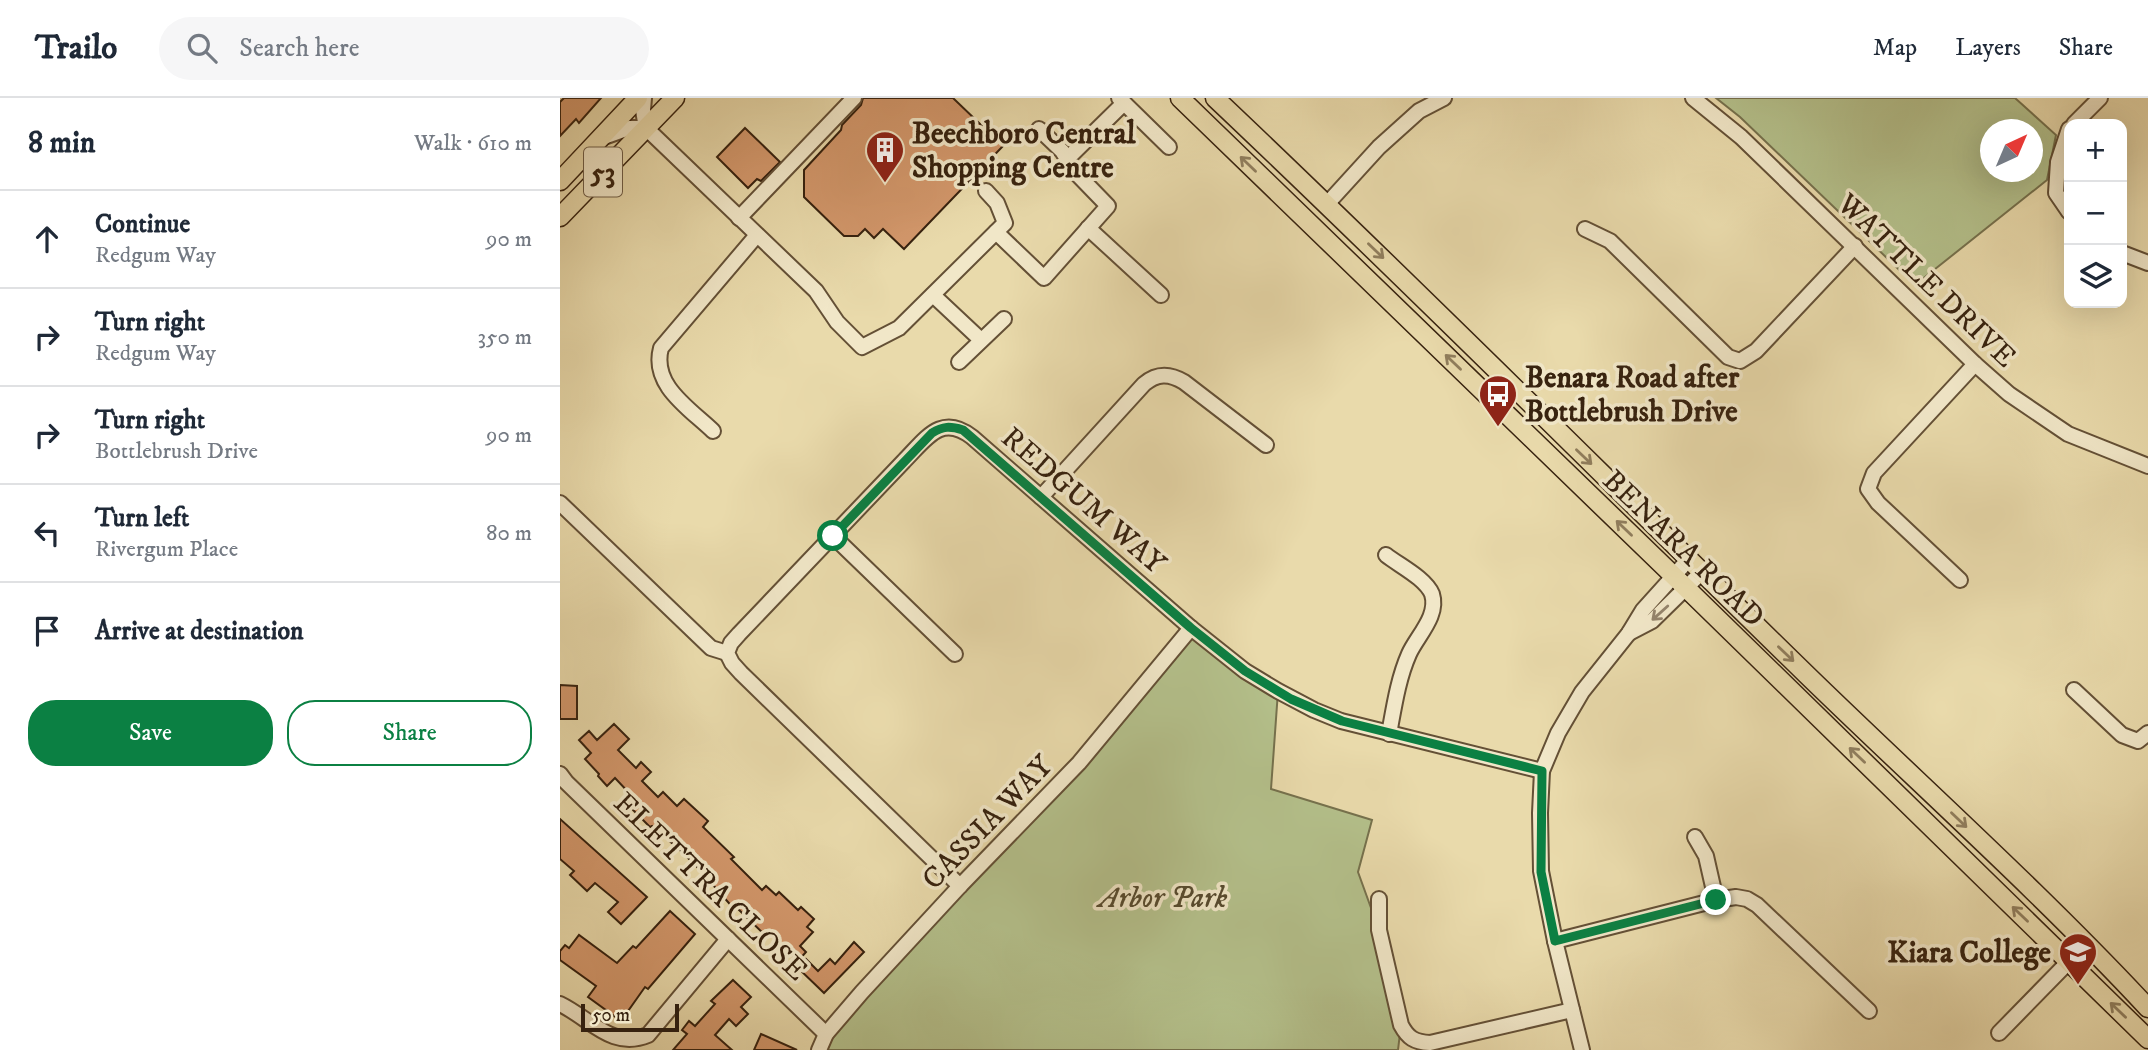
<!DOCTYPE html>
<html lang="en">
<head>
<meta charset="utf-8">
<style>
  body { margin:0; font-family:"IM FELL DW Pica",serif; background:#f6f6f7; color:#1f2937 }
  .controls { position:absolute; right:21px; top:21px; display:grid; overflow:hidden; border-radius:14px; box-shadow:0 7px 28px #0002 }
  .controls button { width:63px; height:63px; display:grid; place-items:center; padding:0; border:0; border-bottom:2px solid #e0e1e3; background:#fff; color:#1f2937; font:35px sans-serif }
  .compass { position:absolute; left:1420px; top:21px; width:63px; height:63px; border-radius:50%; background:#fff; box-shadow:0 7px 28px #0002; rotate:44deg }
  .scale { position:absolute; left:21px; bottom:18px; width:98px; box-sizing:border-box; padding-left:7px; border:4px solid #37220f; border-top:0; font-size:19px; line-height:24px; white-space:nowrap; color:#37220f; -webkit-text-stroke:5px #f1e7c8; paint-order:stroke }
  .stop { position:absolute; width:21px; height:21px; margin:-16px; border:5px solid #0b8043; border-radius:50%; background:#fff }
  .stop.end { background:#0b8043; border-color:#fff; box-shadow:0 2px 7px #0008 }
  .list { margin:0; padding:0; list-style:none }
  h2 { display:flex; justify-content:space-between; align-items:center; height:91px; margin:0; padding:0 28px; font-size:30px }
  h2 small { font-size:23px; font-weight:400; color:#747a83 }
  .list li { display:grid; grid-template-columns:46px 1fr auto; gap:21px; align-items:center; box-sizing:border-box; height:98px; padding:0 28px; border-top:2px solid #e0e1e3 }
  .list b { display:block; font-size:26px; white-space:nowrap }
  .list p { margin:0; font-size:23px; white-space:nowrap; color:#747a83 }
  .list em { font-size:23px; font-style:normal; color:#747a83 }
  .actions { display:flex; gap:14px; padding:21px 28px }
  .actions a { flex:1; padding:16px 0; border:2px solid #0b8043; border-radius:28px; text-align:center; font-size:24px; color:#0b8043 }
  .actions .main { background:#0b8043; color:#fff }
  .icon { flex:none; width:38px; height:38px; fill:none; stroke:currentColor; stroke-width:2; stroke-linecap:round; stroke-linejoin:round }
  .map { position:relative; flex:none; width:1588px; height:952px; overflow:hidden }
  header { display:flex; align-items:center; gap:42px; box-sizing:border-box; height:98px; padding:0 35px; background:#fff; border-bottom:2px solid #e0e1e3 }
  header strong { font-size:33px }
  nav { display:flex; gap:38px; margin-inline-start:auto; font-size:24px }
  .search { width:490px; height:63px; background:#f6f6f7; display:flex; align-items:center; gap:18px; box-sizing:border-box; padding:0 24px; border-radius:38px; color:#747a83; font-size:26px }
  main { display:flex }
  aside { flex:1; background:#fff }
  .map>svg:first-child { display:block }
  .green { fill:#b4c08b; stroke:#76714d; stroke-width:2; fill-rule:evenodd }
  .building { fill:#d2976b; stroke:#37220f; stroke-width:2 }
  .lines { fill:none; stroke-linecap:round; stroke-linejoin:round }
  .minor-casing { stroke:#645036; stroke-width:18 }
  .major-casing { stroke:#37220f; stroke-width:21 }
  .minor { stroke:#f1e7c8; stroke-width:14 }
  .major { stroke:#e9daab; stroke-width:18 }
  .oneway { stroke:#907e5d }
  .oneway2 { stroke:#94846c }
  .route { stroke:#0b8043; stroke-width:9 }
  .labels { text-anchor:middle; stroke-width:7; stroke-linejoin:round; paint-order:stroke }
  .shield { fill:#f1e7c8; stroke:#6f5d46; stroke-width:2 }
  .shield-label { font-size:28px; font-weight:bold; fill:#37220f }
  .poi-label { font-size:30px; font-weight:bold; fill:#37220f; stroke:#f1e7c8; text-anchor:start }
  .street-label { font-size:30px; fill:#37220f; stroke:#f1e7c8 }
  .park-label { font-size:30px; font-style:italic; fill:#564a2e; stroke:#f1e7c8 }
</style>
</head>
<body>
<header>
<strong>Trailo</strong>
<div class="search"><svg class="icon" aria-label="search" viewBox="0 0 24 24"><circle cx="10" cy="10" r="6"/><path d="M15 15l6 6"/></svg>Search here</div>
<nav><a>Map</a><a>Layers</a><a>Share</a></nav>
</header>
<main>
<aside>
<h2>8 min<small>Walk · 610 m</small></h2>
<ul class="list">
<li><svg class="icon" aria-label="ahead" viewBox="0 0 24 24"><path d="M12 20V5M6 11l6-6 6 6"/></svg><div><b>Continue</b><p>Redgum Way</p></div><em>90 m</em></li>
<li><svg class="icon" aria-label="right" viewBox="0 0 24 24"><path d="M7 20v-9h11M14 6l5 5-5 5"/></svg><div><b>Turn right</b><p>Redgum Way</p></div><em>350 m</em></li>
<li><svg class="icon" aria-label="right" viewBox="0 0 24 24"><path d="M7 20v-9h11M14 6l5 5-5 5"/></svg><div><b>Turn right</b><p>Bottlebrush Drive</p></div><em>90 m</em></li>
<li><svg class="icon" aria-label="left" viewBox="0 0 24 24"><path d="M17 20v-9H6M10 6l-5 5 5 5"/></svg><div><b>Turn left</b><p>Rivergum Place</p></div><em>80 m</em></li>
<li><svg class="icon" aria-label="arrive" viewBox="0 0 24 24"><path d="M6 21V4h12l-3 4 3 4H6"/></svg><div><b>Arrive at destination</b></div></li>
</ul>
<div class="actions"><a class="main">Save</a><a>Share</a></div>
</aside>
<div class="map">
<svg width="1588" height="952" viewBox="0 0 1588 952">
  <rect width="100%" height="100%" fill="#e9daab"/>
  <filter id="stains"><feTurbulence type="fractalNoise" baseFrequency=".00286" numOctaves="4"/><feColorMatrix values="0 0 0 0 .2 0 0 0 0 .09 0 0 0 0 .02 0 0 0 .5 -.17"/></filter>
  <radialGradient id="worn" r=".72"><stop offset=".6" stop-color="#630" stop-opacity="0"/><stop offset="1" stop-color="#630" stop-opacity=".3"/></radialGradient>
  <g class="green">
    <path d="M1156,0H1455L1496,37L1487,82L1355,187L1180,19ZM1430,32H1472V74H1430Z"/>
    <path d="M631,530L718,593L711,691L812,722L798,774L819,832L841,927L838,952H259L400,788Z"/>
  </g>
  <g class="building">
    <path d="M4,0H41L19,25L16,21L0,38V4Z"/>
    <path d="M303,0H393L443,48L344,151L323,131L314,140L305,131L298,138H284L244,99V72L281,32L282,27L301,7Z"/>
    <path d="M185,30L220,64L201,83L197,81L188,90L157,59Z"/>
    <path d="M0,587L17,588V621H0Z"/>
    <path d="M54,626L69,641L58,652L76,670L81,664L91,674L82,683L98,699L103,694L117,708L124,701L148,723L143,729L174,759L171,761L202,792L206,788L216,797L219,794L238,812L241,809L254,821L247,829L253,834L240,848L246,854L238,863L209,835L206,838L177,810L175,812L153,787L154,786L121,753L92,728L90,729L66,705L72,698L55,680L47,688L38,678L39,676L25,661L31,655L19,642L29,633L37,642Z"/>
    <path d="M0,721L87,799L61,826L48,814L58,804L35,785L27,793L10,777L14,773L0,761Z"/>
    <path d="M110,813L135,836L88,891L85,889L61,923L28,899L36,888L0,862V853L5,847L9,850L19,837L57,865L73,848L76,850Z"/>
    <path d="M294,844L304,854L264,895L238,870L246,861L258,873L270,861L275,866Z"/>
    <path d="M173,882L191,899L181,909L188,916L176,928L169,921L155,937L172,952H113L127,936L122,932L129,923L135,928L155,906L151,903Z"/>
    <path d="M201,936L237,952H194Z"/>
  </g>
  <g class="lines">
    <defs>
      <g id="minor">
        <path d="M84,0L83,12L86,30"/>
        <path d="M559,0L609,49"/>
        <path d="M1133,0L1181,39L1415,266L1449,296L1508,336L1588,368"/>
        <path d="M1514,26L1540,0"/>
        <path d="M86,30L256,193L277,224L302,249L339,230L445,125L437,105L426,93"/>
        <path d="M1509,31L1498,64L1496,95L1509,114"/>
        <path d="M44,39L69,30H86"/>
        <path d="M507,61L564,5"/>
        <path d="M767,106L819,49L859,13L884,0"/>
        <path d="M179,120L294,0"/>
        <path d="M528,130L601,197"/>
        <path d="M1025,131L1050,143L1168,259L1180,263L1196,253L1295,148"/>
        <path d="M436,134L484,180L548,108L516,75L502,53L479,31"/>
        <path d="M1562,155L1588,165"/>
        <path d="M373,197L421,242"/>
        <path d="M399,264L444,221"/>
        <path d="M153,333C129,310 91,287 101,250L197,137"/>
        <path d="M481,399L584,286C597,275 609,275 624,284L706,347"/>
        <path d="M0,405L151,550L167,555"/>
        <path d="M273,438L395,556"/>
        <path d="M826,457C840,468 865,480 872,496C879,518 857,538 849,556C838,581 834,609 829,636"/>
        <path d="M1400,482L1318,405L1308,391L1314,375L1415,266"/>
        <path d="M1069,535L1092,523L1142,474"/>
        <path d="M1514,592L1562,637L1578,643L1588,635"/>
        <path d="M0,676L6,684L266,936"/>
        <path d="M1135,739L1146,758L1156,802"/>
        <path d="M400,788L181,575L172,565L167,555L171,545L179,536L344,363C366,341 381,315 412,339L631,530L685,573L718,593L754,612L781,623L982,673"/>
        <path d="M819,801V832L841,927C848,940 854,944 870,945L1012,912"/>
        <path d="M995,843L1156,802L1176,799L1187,801L1197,807L1309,913"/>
        <path d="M0,906C31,921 52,952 88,937L168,841"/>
        <path d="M1439,935L1526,846"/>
        <path d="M259,952L266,936L302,894L400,788L519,665L631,530"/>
        <path d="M1022,952L995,843L981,773L980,715L982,673L998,635L1022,594L1069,535L1083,512L1129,461"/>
      </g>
      <g id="major">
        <path d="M620,0L1120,484L1588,941"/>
        <path d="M655,0C855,189 1049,384 1246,576C1360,687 1479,793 1588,910"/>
        <path d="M0,83L78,0"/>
        <path d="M0,119L115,0"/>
      </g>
    </defs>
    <use href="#minor" class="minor-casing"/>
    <use href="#major" class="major-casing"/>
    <use href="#minor" class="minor"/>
    <use href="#major" class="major"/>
  </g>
  <defs><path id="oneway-shaft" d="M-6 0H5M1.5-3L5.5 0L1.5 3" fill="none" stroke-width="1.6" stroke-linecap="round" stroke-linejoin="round" transform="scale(1.75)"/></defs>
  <g class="oneway">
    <use href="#oneway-shaft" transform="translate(688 66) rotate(-136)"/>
    <use href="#oneway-shaft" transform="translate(816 153) rotate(44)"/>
    <use href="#oneway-shaft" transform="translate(893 264) rotate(-136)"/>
    <use href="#oneway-shaft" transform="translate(1024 359) rotate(44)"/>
    <use href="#oneway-shaft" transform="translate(1064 430) rotate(-136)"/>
    <use href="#oneway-shaft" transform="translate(1226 556) rotate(44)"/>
    <use href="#oneway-shaft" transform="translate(1297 657) rotate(-136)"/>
    <use href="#oneway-shaft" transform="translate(1399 722) rotate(44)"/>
    <use href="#oneway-shaft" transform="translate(1460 816) rotate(-136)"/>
    <use href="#oneway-shaft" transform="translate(1558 912) rotate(-136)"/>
  </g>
  <use class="oneway2" href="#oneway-shaft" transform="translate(1100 515) rotate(138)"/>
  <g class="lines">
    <path class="route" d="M273,438L372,335C383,328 390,328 403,332L631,530L685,573L731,601L782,623L982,673L981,774L995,843L1156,802"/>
  </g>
  <defs>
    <symbol id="building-pin" viewBox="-11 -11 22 30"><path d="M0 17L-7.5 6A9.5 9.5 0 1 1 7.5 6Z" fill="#8f2418" stroke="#f1e7c8"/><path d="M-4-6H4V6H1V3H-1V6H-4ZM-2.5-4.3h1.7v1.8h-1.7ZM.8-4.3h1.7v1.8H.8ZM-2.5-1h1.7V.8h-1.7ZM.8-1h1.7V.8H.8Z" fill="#fff"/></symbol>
    <symbol id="bus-pin" viewBox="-11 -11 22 30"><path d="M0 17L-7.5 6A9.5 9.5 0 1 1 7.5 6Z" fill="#8f2418" stroke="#f1e7c8"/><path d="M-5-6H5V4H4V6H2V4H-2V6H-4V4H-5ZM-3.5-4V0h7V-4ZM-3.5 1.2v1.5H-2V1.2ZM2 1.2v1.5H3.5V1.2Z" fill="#fff"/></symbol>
    <symbol id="school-pin" viewBox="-11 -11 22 30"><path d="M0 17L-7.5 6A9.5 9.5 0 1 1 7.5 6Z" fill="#8f2418" stroke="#f1e7c8"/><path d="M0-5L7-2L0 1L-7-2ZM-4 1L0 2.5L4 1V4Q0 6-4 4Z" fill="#fff"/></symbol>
  </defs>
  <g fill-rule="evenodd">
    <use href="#building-pin" x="303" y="30" width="44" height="60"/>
    <use href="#bus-pin" x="916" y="274" width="44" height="60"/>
    <use href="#school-pin" x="1496" y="832" width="44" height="60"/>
  </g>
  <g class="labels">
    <rect class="shield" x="24" y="49.5" width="38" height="49" rx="5"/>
    <g class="shield-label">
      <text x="43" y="84">53</text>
    </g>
    <g class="poi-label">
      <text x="352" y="45">Beechboro Central<tspan x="352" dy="34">Shopping Centre</tspan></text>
      <text x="965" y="289">Benara Road after<tspan x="965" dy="34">Bottlebrush Drive</tspan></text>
      <text x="1491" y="864" text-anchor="end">Kiara College</text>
    </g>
    <g class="street-label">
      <text transform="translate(1367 182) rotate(44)" y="10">WATTLE DRIVE</text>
      <text transform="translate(524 402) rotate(41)" y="10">REDGUM WAY</text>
      <text transform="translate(1124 450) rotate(44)" y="10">BENARA ROAD</text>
      <text transform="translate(427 724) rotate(-46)" y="10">CASSIA WAY</text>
      <text transform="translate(151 788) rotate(44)" y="10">ELETTRA CLOSE</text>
    </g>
    <g class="park-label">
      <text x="603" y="809">Arbor Park</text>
    </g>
  </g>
  <rect width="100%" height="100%" filter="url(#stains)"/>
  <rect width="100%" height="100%" fill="url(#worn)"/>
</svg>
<div class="controls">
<button>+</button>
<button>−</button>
<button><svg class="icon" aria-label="layers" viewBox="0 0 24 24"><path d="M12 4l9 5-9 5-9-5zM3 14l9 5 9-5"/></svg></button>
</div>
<svg class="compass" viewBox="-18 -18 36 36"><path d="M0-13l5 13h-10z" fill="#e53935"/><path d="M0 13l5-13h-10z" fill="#747a83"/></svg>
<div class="scale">50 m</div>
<div class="stop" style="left:273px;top:438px"></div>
<div class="stop end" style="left:1156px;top:802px"></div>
</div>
</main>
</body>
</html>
